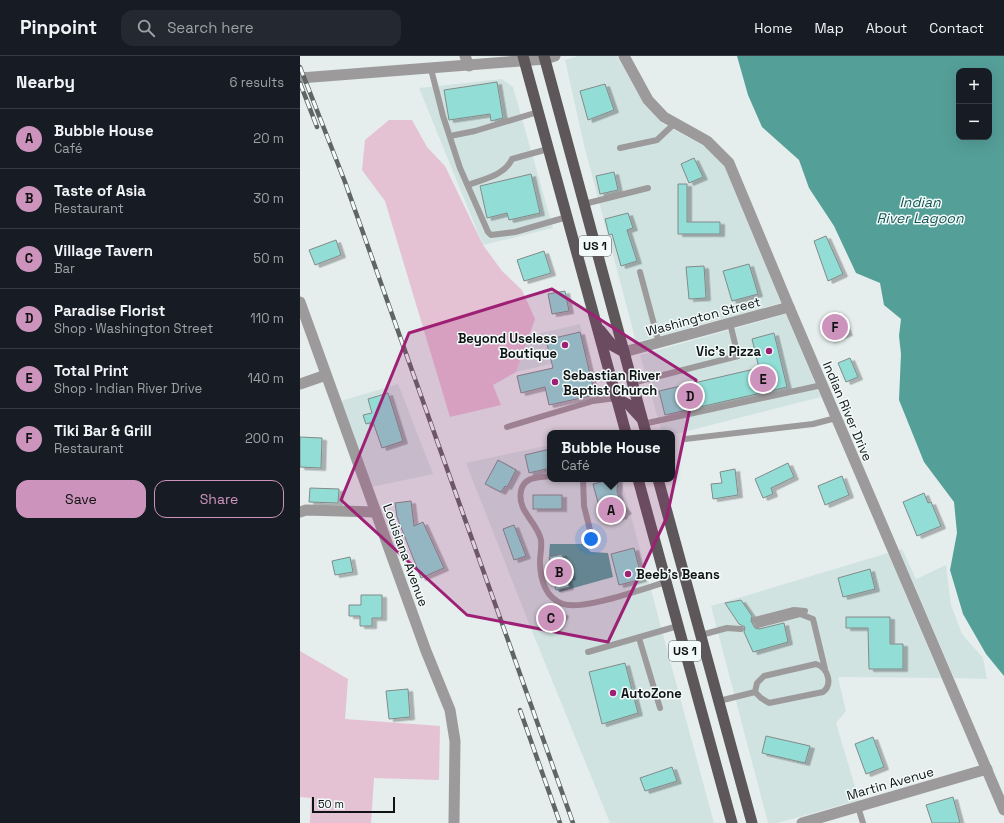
<!DOCTYPE html>
<html lang="en">
<head>
<meta charset="utf-8">
<style>
  body { margin:0; font-family:"Space Grotesk",sans-serif; background:#242831; color:#f1f3f6 }
  .controls { position:absolute; right:12px; top:12px; display:grid; overflow:hidden; border-radius:8px; box-shadow:0 4px 16px #0002 }
  .controls button { width:36px; height:36px; display:grid; place-items:center; padding:0; border:0; border-bottom:1px solid #363941; background:#171b24; color:#f1f3f6; font:20px sans-serif }
  .scale { position:absolute; left:12px; bottom:10px; width:83px; box-sizing:border-box; padding-left:4px; border:2px solid #101313; border-top:0; font-size:11px; line-height:14px; white-space:nowrap; color:#101313; -webkit-text-stroke:3px #f2fbfa; paint-order:stroke }
  .you { position:absolute; left:291px; top:483px; width:14px; height:14px; margin:-10px; border:3px solid #fff; border-radius:50%; background:#1a73e8; box-shadow:0 0 0 6px #1a73e833 }
  .badge { display:grid; place-items:center; width:26px; height:26px; border-radius:50%; background:#cc94bc; color:#111; font-size:13px; font-weight:700 }
  .pin { position:absolute; translate:-50% -50%; border:2px solid #fff; box-shadow:0 1px 4px #0006 }
  .popup { position:absolute; left:247px; top:374px; width:128px; height:52px; box-sizing:border-box; display:grid; place-content:center; border-radius:8px; background:#171b24; filter:drop-shadow(0 1px 3px #0005); font-size:13px; white-space:nowrap; color:#9ea1a6 }
  .popup b { font-size:15px; color:#f1f3f6 }
  .popup::after { content:''; position:absolute; left:50%; top:100%; margin-left:-8px; border:8px solid transparent; border-top-color:#171b24 }
  .list { margin:0; padding:0; list-style:none }
  h2 { display:flex; justify-content:space-between; align-items:center; height:52px; margin:0; padding:0 16px; font-size:17px }
  h2 small { font-size:13px; font-weight:400; color:#9ea1a6 }
  .list li { display:grid; grid-template-columns:26px 1fr auto; gap:12px; align-items:center; box-sizing:border-box; height:60px; padding:0 16px; border-top:1px solid #363941 }
  .list b { display:block; font-size:15px; white-space:nowrap }
  .list p { margin:0; font-size:13px; white-space:nowrap; color:#9ea1a6 }
  .list em { font-size:13px; font-style:normal; color:#9ea1a6 }
  .actions { display:flex; gap:8px; padding:12px 16px }
  .actions a { flex:1; padding:9px 0; border:1px solid #cc94bc; border-radius:12px; text-align:center; font-size:14px; color:#cc94bc }
  .actions .main { background:#cc94bc; color:#111 }
  .icon { flex:none; width:22px; height:22px; fill:none; stroke:currentColor; stroke-width:2; stroke-linecap:round; stroke-linejoin:round }
  .map { position:relative; flex:none; width:704px; height:767px; overflow:hidden }
  header { display:flex; align-items:center; gap:24px; box-sizing:border-box; height:56px; padding:0 20px; background:#171b24; border-bottom:1px solid #363941 }
  header strong { font-size:19px }
  nav { display:flex; gap:22px; margin-inline-start:auto; font-size:14px }
  .search { width:280px; height:36px; background:#242831; display:flex; align-items:center; gap:10px; box-sizing:border-box; padding:0 14px; border-radius:12px; color:#9ea1a6; font-size:15px }
  main { display:flex }
  aside { flex:1; background:#171b24 }
  .map>svg:first-child { display:block }
  .built { fill:#d1e3e1 }
  .green { fill:#e5c1d4 }
  .water { fill:#559f99; fill-rule:evenodd }
  .building { fill:#92ddd6; stroke:#828a89; filter:url(#shadow) }
  .lines { fill:none; stroke-linecap:round; stroke-linejoin:round }
  .service { stroke:#9d9a9b; stroke-width:6 }
  .minor { stroke:#9d9a9b; stroke-width:11 }
  .tertiary { stroke:#9d9a9b; stroke-width:11 }
  .primary { stroke:#5d575a; stroke-width:11 }
  .rail-casing { stroke:#5f6464; stroke-width:4.5 }
  .rail { stroke:#f2fbfa; stroke-width:3; stroke-dasharray:9; stroke-linecap:butt }
  .marked { fill:#9e2074; fill-opacity:0.2; stroke:#9e2074; stroke-width:3; stroke-linejoin:round }
  .poi-dot { fill:#9e2074; stroke:#f2fbfa; stroke-width:1.5 }
  .labels { text-anchor:middle; stroke-width:3; stroke-linejoin:round; paint-order:stroke }
  .shield { fill:#f2fbfa; stroke:#545958; stroke-width:1 }
  .shield-label { font-size:12px; font-weight:bold; fill:#101313 }
  .street-label { font-size:13px; fill:#101313; stroke:#f2fbfa }
  .poi-label { font-size:13px; font-weight:bold; fill:#101313; stroke:#f2fbfa; text-anchor:start }
  .water-label { font-size:14px; font-style:italic; fill:#145450; stroke:#f2fbfa }
</style>
</head>
<body>
<header>
<strong>Pinpoint</strong>
<div class="search"><svg class="icon" aria-label="search" viewBox="0 0 24 24"><circle cx="10" cy="10" r="6"/><path d="M15 15l6 6"/></svg>Search here</div>
<nav><a>Home</a><a>Map</a><a>About</a><a>Contact</a></nav>
</header>
<main>
<aside>
<h2>Nearby<small>6 results</small></h2>
<ul class="list">
<li><span class="badge">A</span><div><b>Bubble House</b><p>Café</p></div><em>20 m</em></li>
<li><span class="badge">B</span><div><b>Taste of Asia</b><p>Restaurant</p></div><em>30 m</em></li>
<li><span class="badge">C</span><div><b>Village Tavern</b><p>Bar</p></div><em>50 m</em></li>
<li><span class="badge">D</span><div><b>Paradise Florist</b><p>Shop · Washington Street</p></div><em>110 m</em></li>
<li><span class="badge">E</span><div><b>Total Print</b><p>Shop · Indian River Drive</p></div><em>140 m</em></li>
<li><span class="badge">F</span><div><b>Tiki Bar &amp; Grill</b><p>Restaurant</p></div><em>200 m</em></li>
</ul>
<div class="actions"><a class="main">Save</a><a>Share</a></div>
</aside>
<div class="map">
<svg width="704" height="767" viewBox="0 0 704 767">
  <defs>
    <filter id="shadow"><feDropShadow dx="4.5" dy="2.5" stdDeviation="0" flood-color="#0004"/></filter>
  </defs>
  <rect width="100%" height="100%" fill="#e5eeed"/>
  <g class="built">
    <path d="M278,0H317L344,48L362,67L404,90L425,111L481,247L336,286L284,89L265,4Z"/>
    <path d="M202,23L213,31L253,172L183,189L119,32Z"/>
    <path d="M486,258L521,341L372,379V377H362L340,299Z"/>
    <path d="M280,268L288,299L216,316L228,280Z"/>
    <path d="M98,328L133,418L71,431L41,345Z"/>
    <path d="M250,389V423H321L414,767H310L232,575L166,407Z"/>
    <path d="M602,493L616,523L646,509L651,549L662,578L683,602L687,623L654,622L599,494Z"/>
    <path d="M588,497L641,622L538,621L546,655L536,667L559,744L478,767H468L411,550Z"/>
  </g>
  <g class="green">
    <path d="M89,64H112L127,91L145,110L183,189L202,215L222,234L235,263L216,316L193,329L201,349L150,361L85,145L62,114L65,84Z"/>
    <path d="M0,595L48,623L45,663L140,670L139,724L74,722L71,767H10L11,742L0,741Z"/>
  </g>
  <g class="water">
    <path d="M437,0H704V620L686,598L663,558L650,514L657,477L654,446L624,406L599,344L601,298L599,280L601,263L584,249L580,227L556,217L534,170L509,132L499,104L462,71L448,39ZM659,15H689V81H659Z"/>
    <path d="M250,488H283L291,496L308,497L313,521L259,536C249,523 248,503 250,488Z"/>
  </g>
  <g class="building">
    <path d="M197,26L203,62L191,65L190,58L149,64L144,34Z"/>
    <path d="M305,28L314,54L288,64L280,35Z"/>
    <path d="M394,102L403,121L389,127L381,108Z"/>
    <path d="M314,116L318,134L300,138L296,120Z"/>
    <path d="M231,118L240,157L209,164L207,157L187,162L180,130Z"/>
    <path d="M378,128H387V166H420V178H378Z"/>
    <path d="M328,157L333,172L327,174L337,205L321,210L312,178L309,179L305,163Z"/>
    <path d="M526,180L543,218L528,225L514,185Z"/>
    <path d="M36,184L41,199L15,209L9,194Z"/>
    <path d="M244,195L251,217L224,225L217,204Z"/>
    <path d="M449,208L458,238L432,245L423,215Z"/>
    <path d="M404,210L406,242L389,243L386,211Z"/>
    <path d="M265,235L269,255L252,258L248,238Z"/>
    <path d="M540,257L548,277L530,284L522,264Z"/>
    <path d="M280,276L295,339L249,349L245,331L221,337L217,320L253,312L246,284Z"/>
    <path d="M474,277L487,331L365,359L359,335L459,312L452,283Z"/>
    <path d="M550,302L558,321L546,326L538,307Z"/>
    <path d="M88,337L103,385L82,392L73,366L66,368L63,359L72,357L68,343Z"/>
    <path d="M0,381L22,382L21,412L0,411Z"/>
    <path d="M250,393V412L229,417L225,399Z"/>
    <path d="M198,404L216,414L207,431L205,430L201,436L185,428Z"/>
    <path d="M488,407L494,421L471,432L473,438L463,442L455,423Z"/>
    <path d="M435,413L438,439L413,443L411,428L422,427L420,416Z"/>
    <path d="M542,420L549,439L525,449L518,430Z"/>
    <path d="M312,423L318,424L317,435L320,446L327,455L323,458V460L303,465L293,428Z"/>
    <path d="M10,432L39,433L38,447L9,446Z"/>
    <path d="M624,437L628,447L631,446L641,470L617,480L603,446Z"/>
    <rect x="233" y="439" width="29" height="14"/>
    <path d="M111,445L114,470L123,466L144,512L121,522L97,461L95,447Z"/>
    <path d="M214,469L226,500L214,504L203,473Z"/>
    <path d="M334,492L342,523L319,529L311,498Z"/>
    <path d="M262,498L263,506L267,505L271,521L267,522L269,531L256,534L249,501Z"/>
    <path d="M50,501L53,516L35,519L32,505Z"/>
    <path d="M570,513L575,533L543,541L538,522Z"/>
    <path d="M61,539H82V562H72V570H60V560H49V549H61Z"/>
    <path d="M441,544L452,560L451,565L455,572L459,573L484,567L488,586L453,596L444,576L445,571L439,568L425,547Z"/>
    <path d="M246,551L251,554L253,552L264,558L254,576L238,566Z"/>
    <path d="M546,561H590V588H603V613H569L568,572H546Z"/>
    <path d="M325,607L338,657L302,668L289,616Z"/>
    <path d="M108,633L110,661L89,663L86,635Z"/>
    <path d="M466,680L510,690L505,707L462,697Z"/>
    <path d="M573,681L584,711L566,718L555,688Z"/>
    <path d="M372,711L377,725L345,735L340,722Z"/>
    <path d="M653,741L660,767H632L626,749Z"/>
  </g>
  <g class="lines">
    <g class="service">
      <path d="M131,13L143,60L160,112L188,176L191,179L215,176L267,161"/>
      <path d="M150,80L175,75L238,56"/>
      <path d="M320,92L357,84L375,67"/>
      <path d="M168,129C184,123 205,119 212,103L248,93"/>
      <path d="M284,148L348,132"/>
      <path d="M340,216L359,287"/>
      <path d="M332,327L438,300L430,267"/>
      <path d="M343,368L522,329"/>
      <path d="M207,371L293,345L316,342"/>
      <path d="M385,383L513,368L536,362"/>
      <path d="M250,420C238,422 224,420 221,435C217,456 237,465 241,484C242,491 240,499 240,506C240,522 245,542 263,548C282,555 345,532 366,526"/>
      <path d="M283,423L284,450L291,478"/>
      <path d="M455,564L494,554L505,555"/>
      <path d="M458,569L500,558L513,563L525,613"/>
      <path d="M401,579L427,572L441,573"/>
      <path d="M339,582L360,652"/>
      <path d="M288,596L378,570"/>
      <path d="M516,608C528,612 533,628 523,636L469,647L461,642L455,636L457,627L464,620Z"/>
      <path d="M419,645L455,636"/>
      <path d="M558,751L563,767"/>
    </g>
    <g class="minor">
      <path d="M165,0L169,10"/>
      <path d="M324,296L489,251"/>
      <path d="M0,328L26,319"/>
      <path d="M0,456L6,454L75,456"/>
      <path d="M502,767L687,713"/>
    </g>
    <g class="tertiary">
      <path d="M324,0L348,44L364,61L407,85L429,107L489,251L704,754"/>
      <path d="M0,22L245,3L255,0"/>
      <path d="M0,246L126,595L150,654L155,685L154,767"/>
    </g>
    <g class="primary">
      <path d="M223,0L326,377"/>
      <path d="M244,0L346,377"/>
      <path d="M300,274L313,290L324,296"/>
      <path d="M316,342L329,349L341,362"/>
      <path d="M338,423L432,767"/>
      <path d="M358,423L452,767"/>
    </g>
    <defs>
      <g id="rail">
        <path d="M0,11L45,126L273,767"/>
        <path d="M0,27L17,71"/>
        <path d="M220,654L260,767"/>
      </g>
    </defs>
    <use href="#rail" class="rail-casing"/>
    <use href="#rail" class="rail"/>
  </g>
  <path class="marked" d="M252,233L396,324L367,461L308,586L167,559L41,444L109,277Z"/>
  <g class="poi-dot">
    <circle cx="265" cy="289" r="4"/>
    <circle cx="469" cy="295" r="4"/>
    <circle cx="255" cy="326" r="4"/>
    <circle cx="328" cy="518" r="4"/>
    <circle cx="313" cy="637" r="4"/>
  </g>
  <g class="labels">
    <g class="shield">
      <rect x="279" y="180" width="32" height="20" rx="3"/>
      <rect x="369" y="585" width="32" height="20" rx="3"/>
    </g>
    <g class="shield-label">
      <text x="295" y="194">US 1</text>
      <text x="385" y="599">US 1</text>
    </g>
    <g class="street-label">
      <text transform="translate(403 260) rotate(-15)" y="5">Washington Street</text>
      <text transform="translate(548 355) rotate(67)" y="5">Indian River Drive</text>
      <text transform="translate(106 499) rotate(70)" y="5">Louisiana Avenue</text>
      <text transform="translate(590 727) rotate(-16)" y="5">Martin Avenue</text>
    </g>
    <g class="poi-label">
      <text x="257" y="287" text-anchor="end">Beyond Useless<tspan x="257" dy="15">Boutique</tspan></text>
      <text x="461" y="300" text-anchor="end">Vic's Pizza</text>
      <text x="263" y="324">Sebastian River<tspan x="263" dy="15">Baptist Church</tspan></text>
      <text x="336" y="523">Beeb's Beans</text>
      <text x="321" y="642">AutoZone</text>
    </g>
    <g class="water-label">
      <text x="620" y="151">Indian<tspan x="620" dy="16">River Lagoon</tspan></text>
    </g>
  </g>
</svg>
<div class="controls">
<button>+</button>
<button>−</button>
</div>
<div class="scale">50 m</div>
<div class="you"></div>
<div class="pin badge" style="left:311px;top:454px">A</div>
<div class="popup"><b>Bubble House</b>Café</div>
<div class="pin badge" style="left:259px;top:516px">B</div>
<div class="pin badge" style="left:251px;top:562px">C</div>
<div class="pin badge" style="left:390px;top:340px">D</div>
<div class="pin badge" style="left:463px;top:323px">E</div>
<div class="pin badge" style="left:535px;top:271px">F</div>
</div>
</main>
</body>
</html>
